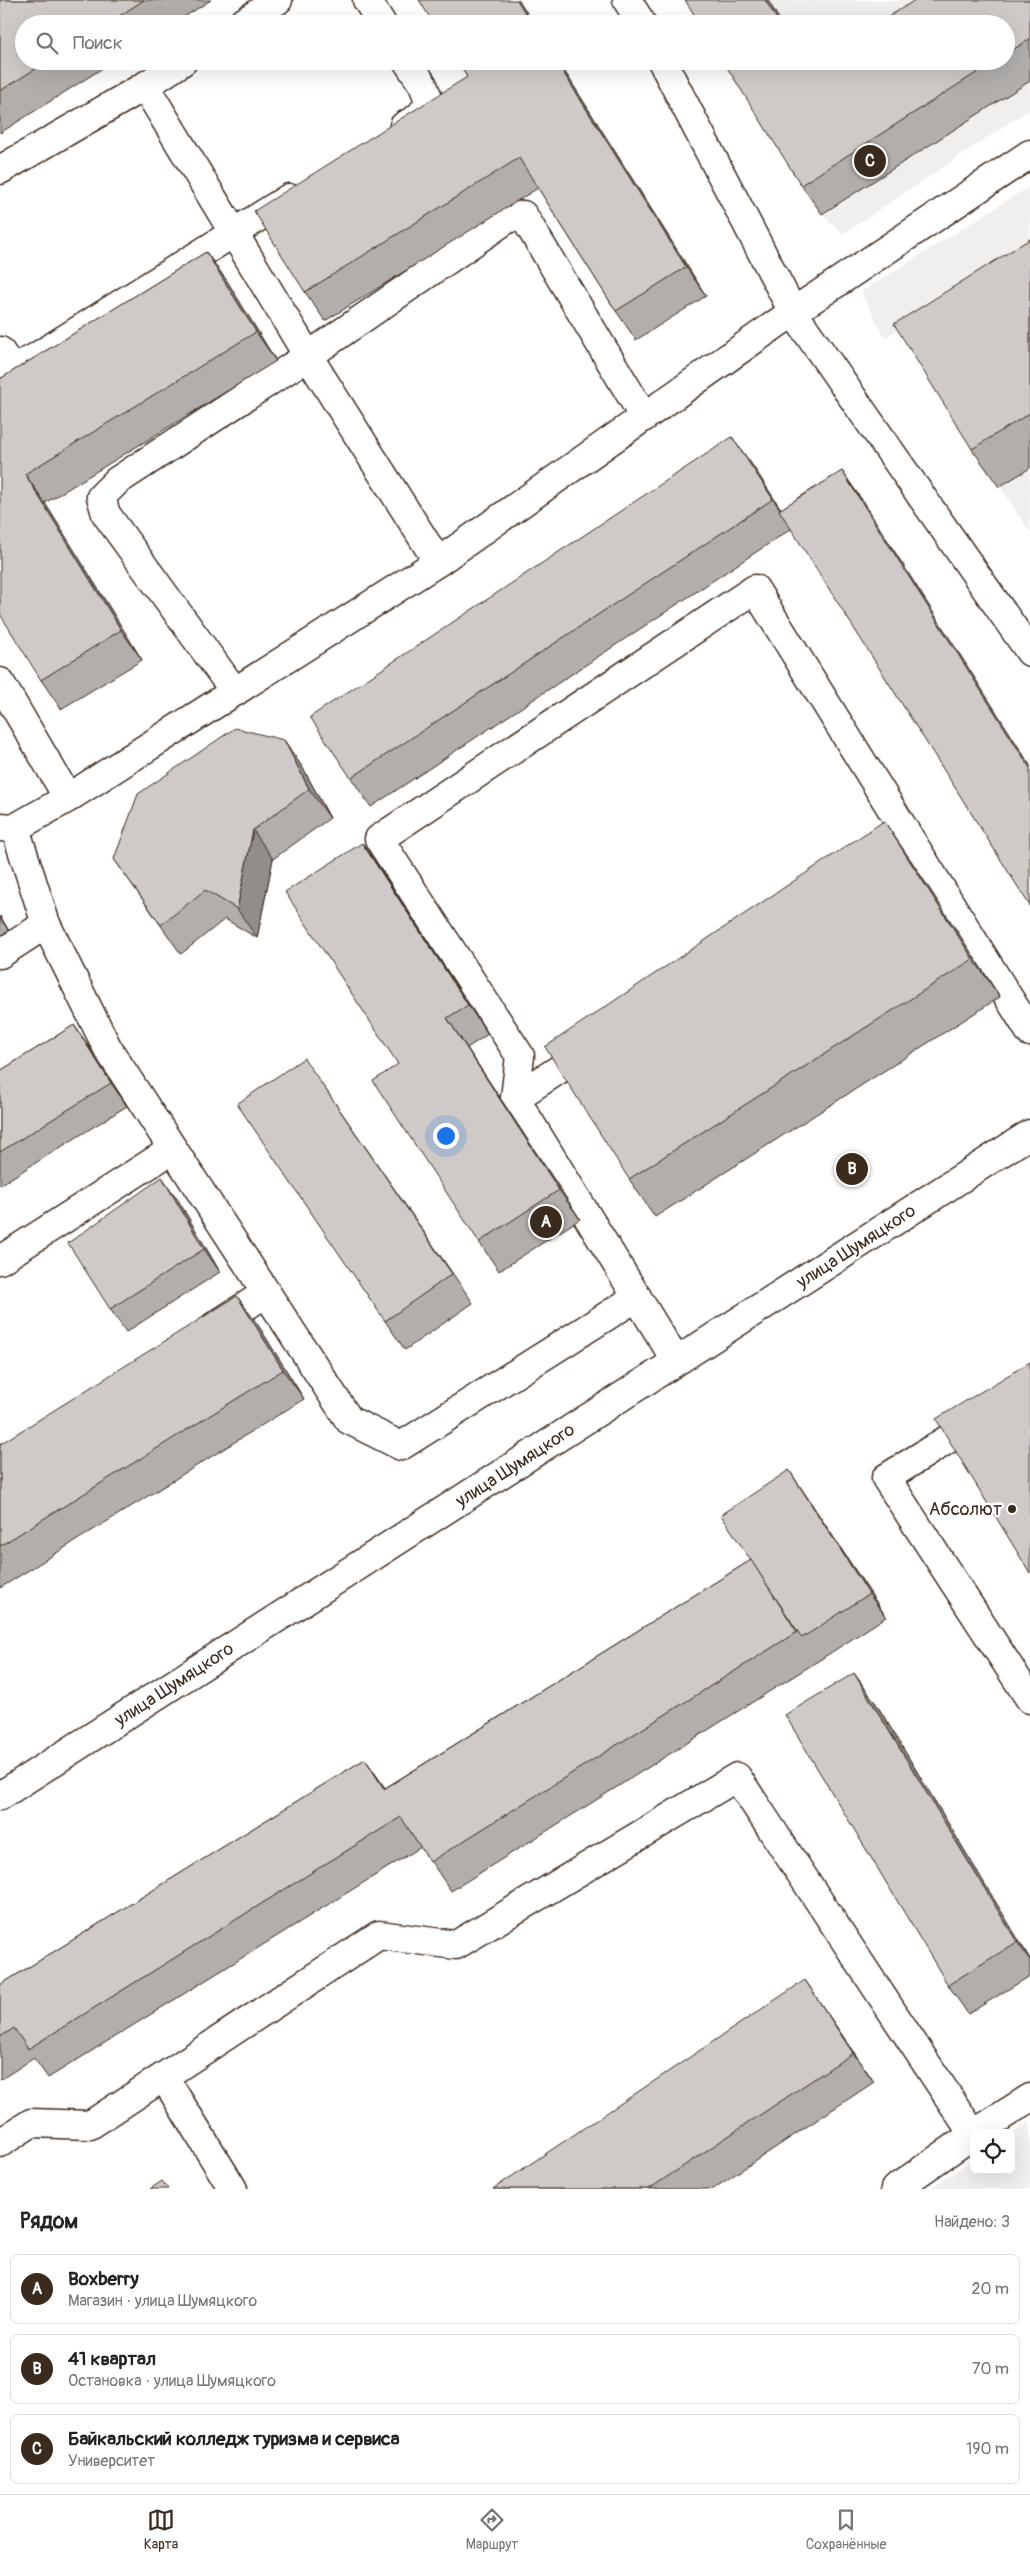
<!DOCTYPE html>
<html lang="ru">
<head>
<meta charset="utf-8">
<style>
  body { margin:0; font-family:Pangolin,sans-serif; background:#f6f6f6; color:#222 }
  .controls { position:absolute; right:15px; bottom:15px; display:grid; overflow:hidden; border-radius:8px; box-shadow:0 5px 20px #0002 }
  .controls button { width:45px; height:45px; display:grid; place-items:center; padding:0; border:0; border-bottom:1px solid #e0e0e0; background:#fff; color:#222; font:25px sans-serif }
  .you { position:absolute; left:445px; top:1135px; width:18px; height:18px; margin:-12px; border:4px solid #fff; border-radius:50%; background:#1a73e8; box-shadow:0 0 0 8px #1a73e833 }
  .badge { display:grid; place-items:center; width:32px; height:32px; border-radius:50%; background:#3b2a1e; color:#fff; font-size:16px; font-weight:700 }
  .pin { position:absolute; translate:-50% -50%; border:2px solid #fff; box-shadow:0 1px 5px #0006 }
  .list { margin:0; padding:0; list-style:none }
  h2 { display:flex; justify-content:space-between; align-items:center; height:65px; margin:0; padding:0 20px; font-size:21px }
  h2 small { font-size:16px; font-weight:400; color:#767676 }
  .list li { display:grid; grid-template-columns:32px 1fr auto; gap:15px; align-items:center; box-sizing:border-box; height:70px; margin:0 10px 10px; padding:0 10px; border:1px solid #e0e0e0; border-radius:8px }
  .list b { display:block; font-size:19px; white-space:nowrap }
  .list p { margin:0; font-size:16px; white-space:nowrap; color:#767676 }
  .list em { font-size:16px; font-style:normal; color:#767676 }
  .icon { flex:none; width:28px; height:28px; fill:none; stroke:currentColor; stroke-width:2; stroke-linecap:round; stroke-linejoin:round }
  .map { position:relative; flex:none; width:1030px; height:2189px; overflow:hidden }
  .search { position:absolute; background:#fff; box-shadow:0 5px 20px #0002; left:15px; right:15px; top:15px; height:55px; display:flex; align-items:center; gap:12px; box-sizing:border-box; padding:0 18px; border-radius:28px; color:#767676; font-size:19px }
  .sheet { height:305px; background:#fff }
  nav { display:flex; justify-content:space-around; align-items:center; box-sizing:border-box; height:70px; border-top:1px solid #e0e0e0; background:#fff; font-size:14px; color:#767676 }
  nav a { display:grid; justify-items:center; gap:2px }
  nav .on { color:#3b2a1e }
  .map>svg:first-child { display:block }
  .built { fill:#f1efee }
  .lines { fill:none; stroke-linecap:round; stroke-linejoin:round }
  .minor-casing { stroke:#3b2a1e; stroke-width:31 }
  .major-casing { stroke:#3b2a1e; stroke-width:31 }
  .minor { stroke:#fff; stroke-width:28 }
  .major { stroke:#fff; stroke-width:28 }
  .wall { fill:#b2aeab; stroke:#3b2a1e }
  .shaded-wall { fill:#918d8b; stroke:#3b2a1e }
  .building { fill:#cfcac7; stroke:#3b2a1e }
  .poi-dot { fill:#3b2a1e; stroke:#fff; stroke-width:2 }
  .labels { text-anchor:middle; stroke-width:5; stroke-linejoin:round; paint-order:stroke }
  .street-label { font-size:18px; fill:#3b2a1e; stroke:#fff }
  .poi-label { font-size:18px; fill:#3b2a1e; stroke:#fff; text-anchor:end }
</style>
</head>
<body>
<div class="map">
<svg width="1030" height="2189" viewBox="0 0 1030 2189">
  <rect width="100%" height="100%" fill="#fff"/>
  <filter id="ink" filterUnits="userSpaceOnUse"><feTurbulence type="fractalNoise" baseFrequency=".02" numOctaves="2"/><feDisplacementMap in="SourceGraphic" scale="10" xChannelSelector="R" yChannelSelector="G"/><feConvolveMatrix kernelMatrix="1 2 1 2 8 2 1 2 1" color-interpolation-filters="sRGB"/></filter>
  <g filter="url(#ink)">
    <g class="built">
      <path d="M687,0H1030V109L843,234L822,214L725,61H1006V24H702Z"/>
      <path d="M1030,186V533L921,362L902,327L885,338L861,292Z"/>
      <path d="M1030,2122V2189H928L974,2159V2170H1011V2134Z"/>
    </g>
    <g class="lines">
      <defs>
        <g id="minor">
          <path d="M367,0L382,24"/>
          <path d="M627,0L642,24"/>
          <path d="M241,24L278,0"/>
          <path d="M662,61L793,312L1030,652"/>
          <path d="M145,86L308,356L438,562"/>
          <path d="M404,126L419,117L430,103L423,85L407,61"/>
          <path d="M0,170L145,86L183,61"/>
          <path d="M0,351L12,369L33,359L289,198"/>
          <path d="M0,682L68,798"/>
          <path d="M235,692L106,514L101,497L117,481L308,356L507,219L523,215L644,417"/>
          <path d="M0,827L15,828L68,798L438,562L793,312L1030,154"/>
          <path d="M15,828L46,924L108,1049L349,1420L401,1446L637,1297"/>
          <path d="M0,954L46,924"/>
          <path d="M515,1098L589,1050"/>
          <path d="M0,1260L173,1149"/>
          <path d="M213,1327L266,1293"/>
          <path d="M676,1361L515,1098L520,1056L379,839L755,589L1030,1032"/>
          <path d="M1030,1388L886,1478L1030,1699"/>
          <path d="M164,2077L233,2189"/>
          <path d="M975,2133L1030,2098"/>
          <path d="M0,2143L31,2123L90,2125L379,1935L456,1945L737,1777L973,2134"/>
          <path d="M895,2189L974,2134"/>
        </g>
        <path id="major" d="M0,1796L1030,1134"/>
      </defs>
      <use href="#minor" class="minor-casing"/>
      <use href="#major" class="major-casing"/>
      <use href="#minor" class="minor"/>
      <use href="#major" class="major"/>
    </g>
    <g class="wall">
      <path d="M0,0H211L173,24H24V61H114L0,133Z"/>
      <path d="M1030,0V81L822,214L801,185L809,66L816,61H1006V24Z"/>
      <path d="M458,61H558L706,296L636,340L616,311L538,188L325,321L305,292L467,77Z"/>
      <path d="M1030,239V468L999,487L972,449Z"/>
      <path d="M206,252L227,281L276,361L45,503L142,660L61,709L41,680L0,379Z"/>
      <path d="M732,437L781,509L842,471L862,500L791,529L371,807L351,778Z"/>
      <path d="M284,740L304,770L330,818L273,859L257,938L225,919L181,954L114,859Z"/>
      <path d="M362,843L382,872L488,1034L467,1048L580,1219L499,1271L479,1242L398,1064Z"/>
      <path d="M910,859L1000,997L655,1217L629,1179Z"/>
      <path d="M0,916L9,931L0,936Z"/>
      <path d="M74,1025L90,1048L127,1106L0,1185V1071Z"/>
      <path d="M324,1087L473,1303L405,1350L385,1321Z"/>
      <path d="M178,1200L220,1272L126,1332L110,1309Z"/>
      <path d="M258,1325L304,1399L0,1588V1444Z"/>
      <path d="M789,1470L805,1494L886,1617L818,1661L451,1891L421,1847L48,2078L34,2058L0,2080V1985L365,1759L385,1788L751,1560Z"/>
      <path d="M875,1702L1030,1959V1976L968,2014L948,1985Z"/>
      <path d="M825,2010L874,2082L713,2189H493Z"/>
    </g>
    <g class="shaded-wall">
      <path d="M517,0H519L534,24H532Z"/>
      <path d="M765,0H768L782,24H780Z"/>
      <path d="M556,61H558L706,296L686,267Z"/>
      <path d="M206,252L227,281L276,361L256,332Z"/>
      <path d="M732,437L753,466L793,528L773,499Z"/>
      <path d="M842,471L862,500L1030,765V768Z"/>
      <path d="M25,474L45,503L142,660L121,630Z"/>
      <path d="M284,740L304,770L330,818L309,789Z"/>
      <path d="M884,821L910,859L1000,997L973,959Z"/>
      <path d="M253,830L273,859L257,938L237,909Z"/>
      <path d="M362,843L382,872L488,1034L468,1005Z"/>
      <path d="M0,916L9,931L0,918Z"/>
      <path d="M447,1018L467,1048L580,1219L559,1190Z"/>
      <path d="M74,1025L90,1048L127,1106L111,1083Z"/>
      <path d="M162,1177L178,1200L220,1272L204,1249Z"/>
      <path d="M237,1296L258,1325L304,1399L283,1370Z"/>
      <path d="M789,1470L805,1494L886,1617L869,1594Z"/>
      <path d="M854,1673L875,1702L1030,1959V1960L1017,1942Z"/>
      <path d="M365,1759L385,1788L384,1789Z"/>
      <path d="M805,1980L825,2010L874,2082L853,2053Z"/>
    </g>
    <g class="building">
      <path d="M0,0H144L107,24H24V61H48L0,91Z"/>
      <path d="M419,0H517L532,24H434Z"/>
      <path d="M685,0H765L780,24H700Z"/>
      <path d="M915,0H1030V39L1006,54V24H877Z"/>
      <path d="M458,61H556L686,267L616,311L519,158L305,292L254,211L467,77Z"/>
      <path d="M723,61H804L807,67L816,61H995L801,185Z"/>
      <path d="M1030,239V413L972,449L894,324Z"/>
      <path d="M206,252L256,332L25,474L121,630L41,680L0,614V379Z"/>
      <path d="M732,437L773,499L351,778L310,717Z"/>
      <path d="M842,471L1030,768V906L779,510Z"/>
      <path d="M235,728L284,740L309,789L253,830L237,909L205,890L161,925L114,859L138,794Z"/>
      <path d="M884,821L973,959L629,1179L545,1047Z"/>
      <path d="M362,843L468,1005L447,1018L559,1190L479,1242L373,1081L398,1064L285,892Z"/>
      <path d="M74,1025L111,1083L0,1152V1071Z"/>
      <path d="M304,1058L452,1274L385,1321L237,1104Z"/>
      <path d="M162,1177L204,1249L110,1309L68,1243Z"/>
      <path d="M237,1296L283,1370L0,1546V1444Z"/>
      <path d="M1030,1362V1573L936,1419Z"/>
      <path d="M789,1470L869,1594L802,1638L721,1515Z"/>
      <path d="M751,1560L797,1632L430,1862L401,1817L28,2049L14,2028L0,2037V1985L365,1759L384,1789Z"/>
      <path d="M854,1673L1017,1942L948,1985L785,1715Z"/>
      <path d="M805,1980L853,2053L649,2189H493Z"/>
      <path d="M162,2181L168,2189H150Z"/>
    </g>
  </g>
  <circle class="poi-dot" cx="1012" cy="1509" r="5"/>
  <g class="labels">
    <g class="street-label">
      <text transform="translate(856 1246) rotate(-33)" y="6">улица Шумяцкого</text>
      <text transform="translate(515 1465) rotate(-33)" y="6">улица Шумяцкого</text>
      <text transform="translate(174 1684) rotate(-33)" y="6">улица Шумяцкого</text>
    </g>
    <g class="poi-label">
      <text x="1002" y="1515">Абсолют</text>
    </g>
  </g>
</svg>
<div class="controls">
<button><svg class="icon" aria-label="locate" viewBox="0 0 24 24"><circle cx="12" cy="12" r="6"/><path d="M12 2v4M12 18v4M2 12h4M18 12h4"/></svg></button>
</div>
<div class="you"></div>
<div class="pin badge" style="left:546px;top:1222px">A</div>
<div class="pin badge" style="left:852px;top:1169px">B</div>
<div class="pin badge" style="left:870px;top:161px">C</div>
<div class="search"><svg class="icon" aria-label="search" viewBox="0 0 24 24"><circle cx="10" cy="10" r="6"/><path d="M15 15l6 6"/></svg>Поиск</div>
</div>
<section class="sheet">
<h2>Рядом<small>Найдено: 3</small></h2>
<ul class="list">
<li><span class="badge">A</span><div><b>Boxberry</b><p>Магазин · улица Шумяцкого</p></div><em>20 m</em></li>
<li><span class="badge">B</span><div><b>41 квартал</b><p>Остановка · улица Шумяцкого</p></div><em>70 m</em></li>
<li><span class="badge">C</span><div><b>Байкальский колледж туризма и сервиса</b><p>Университет</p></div><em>190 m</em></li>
</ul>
</section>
<nav>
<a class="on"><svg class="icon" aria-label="map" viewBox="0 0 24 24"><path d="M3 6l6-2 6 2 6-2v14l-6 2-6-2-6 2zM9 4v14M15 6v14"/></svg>Карта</a>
<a><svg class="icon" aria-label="directions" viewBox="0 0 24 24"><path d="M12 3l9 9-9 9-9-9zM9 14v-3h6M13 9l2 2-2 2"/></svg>Маршрут</a>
<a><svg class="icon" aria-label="saved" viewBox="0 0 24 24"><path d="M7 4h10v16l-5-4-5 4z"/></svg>Сохранённые</a>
</nav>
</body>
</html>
